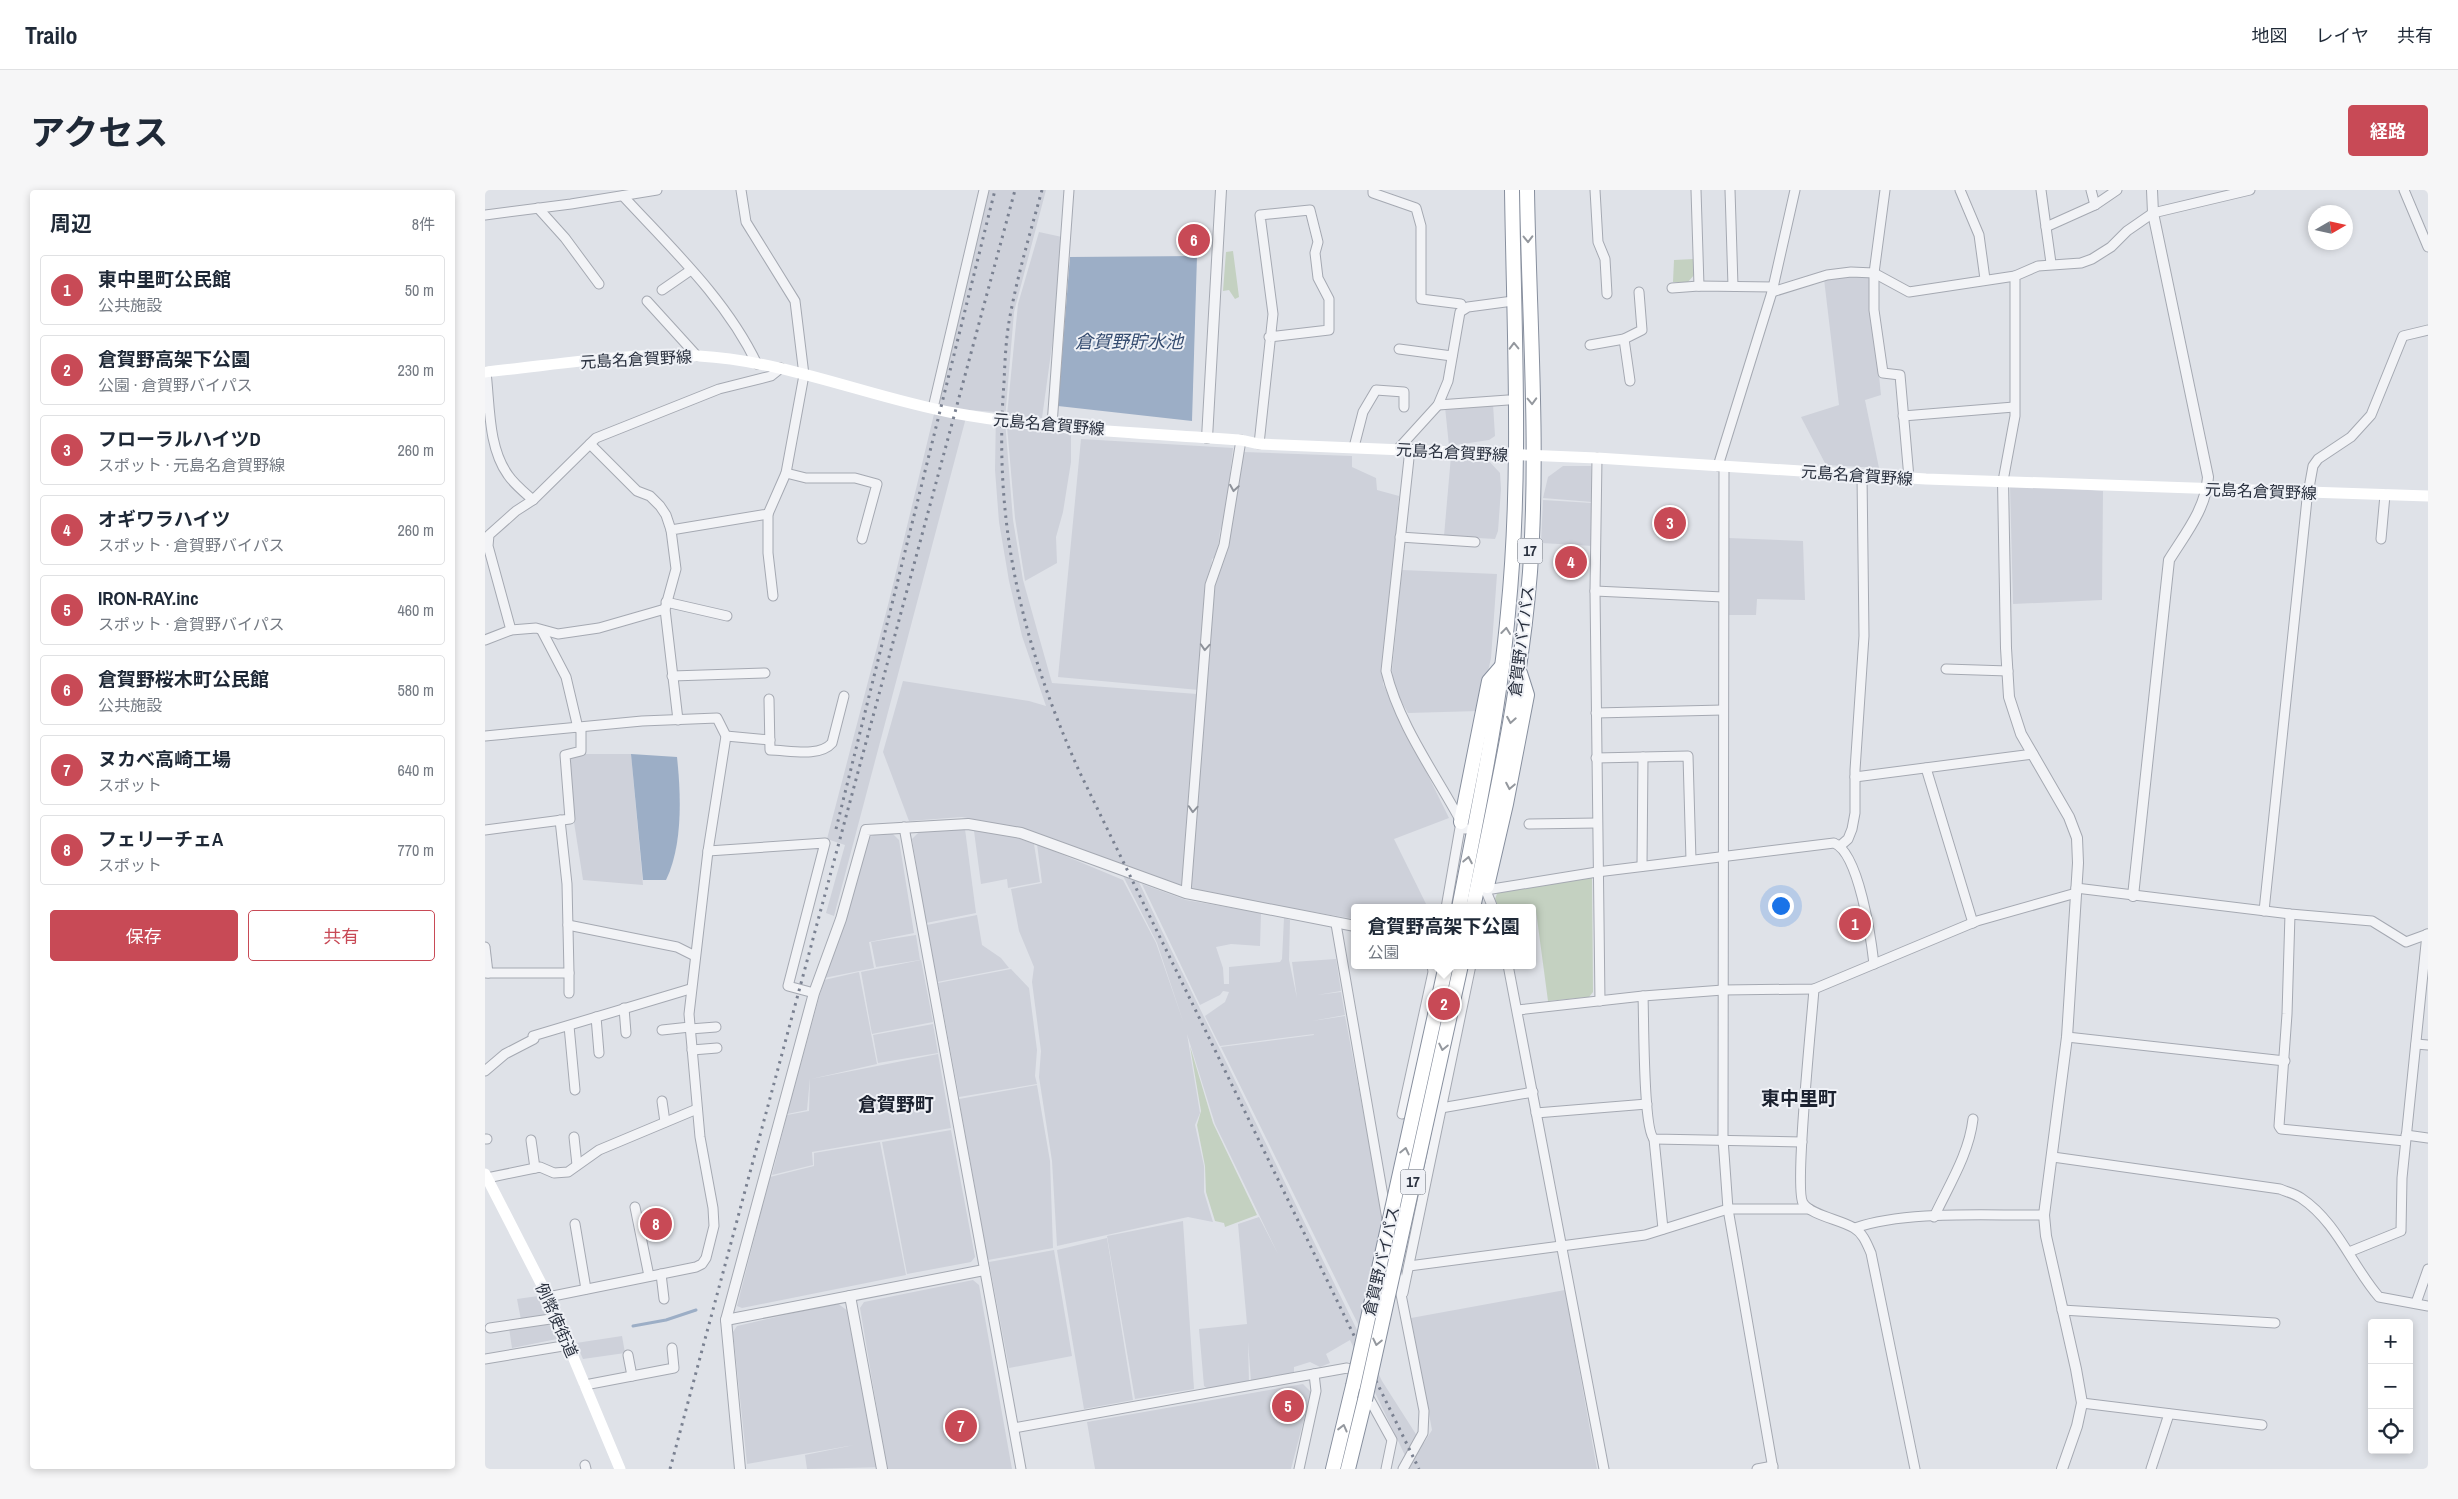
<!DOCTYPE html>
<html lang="ja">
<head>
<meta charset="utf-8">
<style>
  body { margin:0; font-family:"Archivo Narrow","Noto Sans JP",sans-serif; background:#f6f6f7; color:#1f2937 }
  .controls { position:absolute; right:15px; bottom:15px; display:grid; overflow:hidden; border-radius:5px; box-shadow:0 2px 8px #0003 }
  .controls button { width:45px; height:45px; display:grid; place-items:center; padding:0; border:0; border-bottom:1px solid #e0e1e3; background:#fff; color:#1f2937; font:25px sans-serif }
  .compass { position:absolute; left:1823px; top:15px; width:45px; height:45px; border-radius:50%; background:#fff; box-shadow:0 2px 8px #0003; rotate:81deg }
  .you { position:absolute; left:1295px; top:715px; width:18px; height:18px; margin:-12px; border:4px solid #fff; border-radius:50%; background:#1a73e8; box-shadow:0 0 0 8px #1a73e833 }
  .badge { display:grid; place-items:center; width:32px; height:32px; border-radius:50%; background:#c84a56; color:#fff; font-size:16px; font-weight:700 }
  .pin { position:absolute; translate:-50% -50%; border:2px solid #fff; box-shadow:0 1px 5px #0006 }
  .popup { position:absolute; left:866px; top:714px; width:185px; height:65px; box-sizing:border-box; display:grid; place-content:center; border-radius:5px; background:#fff; filter:drop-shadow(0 1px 4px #0005); font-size:16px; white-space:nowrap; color:#747a83 }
  .popup b { font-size:19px; color:#1f2937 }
  .popup::after { content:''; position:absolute; left:50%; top:100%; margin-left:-10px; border:10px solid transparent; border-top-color:#fff }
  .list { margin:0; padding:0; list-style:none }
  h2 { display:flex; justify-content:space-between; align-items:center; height:65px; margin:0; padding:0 20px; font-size:21px }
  h2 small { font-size:16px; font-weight:400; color:#747a83 }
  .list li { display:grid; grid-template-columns:32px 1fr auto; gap:15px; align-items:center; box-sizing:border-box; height:70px; margin:0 10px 10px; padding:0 10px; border:1px solid #e0e1e3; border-radius:5px }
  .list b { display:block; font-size:19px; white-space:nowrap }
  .list p { margin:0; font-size:16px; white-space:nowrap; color:#747a83 }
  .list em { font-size:16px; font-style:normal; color:#747a83 }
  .actions { display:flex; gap:10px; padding:15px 20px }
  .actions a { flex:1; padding:11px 0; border:1px solid #c84a56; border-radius:5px; text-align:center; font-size:18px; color:#c84a56 }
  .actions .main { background:#c84a56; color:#fff }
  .icon { flex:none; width:28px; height:28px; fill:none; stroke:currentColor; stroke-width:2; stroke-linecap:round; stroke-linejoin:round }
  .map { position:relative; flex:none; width:1943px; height:1279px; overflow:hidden; border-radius:5px }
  header { display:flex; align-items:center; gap:30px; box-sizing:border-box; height:70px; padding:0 25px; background:#fff; border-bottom:1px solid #e0e1e3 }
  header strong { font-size:24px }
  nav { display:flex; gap:28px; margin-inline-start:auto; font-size:18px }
  .intro { display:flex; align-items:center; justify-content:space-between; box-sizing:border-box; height:120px; padding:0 30px }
  h1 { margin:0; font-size:35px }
  .button { padding:12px 22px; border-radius:5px; background:#c84a56; color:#fff; font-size:18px; font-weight:700 }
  main { display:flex; gap:30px; padding:0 30px }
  aside { flex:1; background:#fff; border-radius:5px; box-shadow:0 2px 8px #0003 }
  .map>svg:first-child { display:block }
  .built { fill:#ced1da }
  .green { fill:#c4d1c1 }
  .water { fill:#9caec6 }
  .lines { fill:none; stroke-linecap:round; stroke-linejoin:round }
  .stream { stroke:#9caec6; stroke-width:3 }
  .minor-casing { stroke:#a5a9b2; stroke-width:11 }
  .tertiary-casing { stroke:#a5a9b2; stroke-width:12 }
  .trunk-casing { stroke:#878f9e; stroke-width:16 }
  .minor { stroke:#f2f3f6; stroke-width:9 }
  .tertiary { stroke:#f2f3f6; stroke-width:10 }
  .secondary { stroke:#fff; stroke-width:11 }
  .trunk { stroke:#fff; stroke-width:14 }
  .rail { stroke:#7a8191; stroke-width:3; stroke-dasharray:2.5 5; stroke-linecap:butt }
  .trunk-bridge-casing { stroke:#878f9e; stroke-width:16; stroke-linecap:butt }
  .trunk-bridge { stroke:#fff; stroke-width:14 }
  .oneway { stroke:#94989e }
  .oneway2 { stroke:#8e929a }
  .labels { text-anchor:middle; stroke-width:4; stroke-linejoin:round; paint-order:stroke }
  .shield { fill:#eff1f6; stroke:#646a75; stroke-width:1 }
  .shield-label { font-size:15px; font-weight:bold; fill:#29303e }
  .street-label { font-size:16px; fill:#29303e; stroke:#eff1f6 }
  .water-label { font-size:18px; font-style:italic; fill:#354c70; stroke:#eff1f6 }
  .quarter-label { font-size:19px; font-weight:bold; fill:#1b212f; stroke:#eff1f6 }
</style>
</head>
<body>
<header>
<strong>Trailo</strong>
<nav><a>地図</a><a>レイヤ</a><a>共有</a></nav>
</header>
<div class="intro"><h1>アクセス</h1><a class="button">経路</a></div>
<main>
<aside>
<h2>周辺<small>8件</small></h2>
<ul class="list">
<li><span class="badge">1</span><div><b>東中里町公民館</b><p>公共施設</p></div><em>50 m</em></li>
<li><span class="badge">2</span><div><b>倉賀野高架下公園</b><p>公園 · 倉賀野バイパス</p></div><em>230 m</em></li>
<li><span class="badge">3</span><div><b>フローラルハイツD</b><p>スポット · 元島名倉賀野線</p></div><em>260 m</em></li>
<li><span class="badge">4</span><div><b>オギワラハイツ</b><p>スポット · 倉賀野バイパス</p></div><em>260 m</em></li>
<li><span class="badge">5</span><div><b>IRON-RAY.inc</b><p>スポット · 倉賀野バイパス</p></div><em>460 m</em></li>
<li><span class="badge">6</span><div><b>倉賀野桜木町公民館</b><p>公共施設</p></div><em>580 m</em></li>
<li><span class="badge">7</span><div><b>ヌカべ高崎工場</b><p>スポット</p></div><em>640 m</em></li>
<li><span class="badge">8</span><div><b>フェリーチェA</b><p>スポット</p></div><em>770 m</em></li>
</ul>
<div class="actions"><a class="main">保存</a><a>共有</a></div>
</aside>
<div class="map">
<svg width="1943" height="1279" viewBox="0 0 1943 1279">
  <rect width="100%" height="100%" fill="#dfe2e8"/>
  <g class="built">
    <path d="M503,0H561L529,122L520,230L528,330L538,390L567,493L712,504L698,698L651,686L677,741L897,1191L934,1249L939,1253L947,1240L926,1128L1080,1100L1112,1279H923L925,1276L865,1150L841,1164L845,1173L835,1177L825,1172L809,1177V1184L766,1191L763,1152L764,1192L723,1199L719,1196L714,1139L762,1134L753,1034L774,1027L793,1064L730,934L702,844L715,923L710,935L719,976V1002L728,1032L703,1027L572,1056L567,971L554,887L556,861L547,792L549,777L534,741L526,699L557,693L552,654L638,690L671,753L699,834L672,753L635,680L542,641L520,635L477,627L424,631L398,562L418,491L544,511L561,516L537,446L524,391L514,332L510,280L511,222L483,220L349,726L341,723L360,655L342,649L404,411Z"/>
    <path d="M554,42L577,47L570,134L557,228L522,225L533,114Z"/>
    <path d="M1366,84L1384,87L1396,205L1380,210L1394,278L1341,275L1316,227L1354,215L1339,89Z"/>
    <path d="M1008,214L1010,246L1004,250L964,256L960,217Z"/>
    <path d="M522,236L586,241V272L578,322L571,347L572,373L540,391L530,328Z"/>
    <path d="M596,249L748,258L740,328L735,341L732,366L727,369L714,500L573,487Z"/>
    <path d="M759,262L867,266V277L891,288L892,300L914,306L898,494L964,628L909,649L943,718H870V729L708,702L705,696L727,396L741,356Z"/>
    <path d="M966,266L1001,268L1015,283L1016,299L1013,341L1010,349L959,346Z"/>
    <path d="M1078,276H1106L1107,312L1058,308L1063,287Z"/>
    <path d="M1525,295L1618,301L1617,410L1528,414Z"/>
    <path d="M1058,310L1107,313L1108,356L1056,353Z"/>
    <path d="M1243,348L1318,351L1320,410L1272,409L1271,425H1243Z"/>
    <path d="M917,380L1012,384L1006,468L994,521L923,523L909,498L907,480Z"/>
    <path d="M99,564H146L158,695L98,690L89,632L85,568Z"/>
    <path d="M480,639L491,723L441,733L427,649L435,641Z"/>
    <path d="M489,641L519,643L549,654L555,692L523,698L522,689L496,694Z"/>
    <path d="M407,643L414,650L429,743L384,752L389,778L339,788L383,648L391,644Z"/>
    <path d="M657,694L701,710L776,723L775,756L746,754L731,757L738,778L739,794H744V777L795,772L797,769L799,728L805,730L804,770L812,808L807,772L851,769L856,801L832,805L856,802L860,825L827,831L860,826L898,1026L874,1136L736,857L829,845L828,838L829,844L735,856L720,826L740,812L744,802L738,801L735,805L715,815Z"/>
    <path d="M492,725L497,755L516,768L524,778L452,792L442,735Z"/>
    <path d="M431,745L435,770L391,777L386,752Z"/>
    <path d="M436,770L448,832L387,844L376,782Z"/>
    <path d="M526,779L544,798L552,860L550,886L552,894L474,907L453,793Z"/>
    <path d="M374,782L392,874L326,889L453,864L466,938L327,962L328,975L287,985L302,925L324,921L325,888L322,920L302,924L339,790Z"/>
    <path d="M448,834L453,863L393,873L388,845Z"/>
    <path d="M552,895L565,971L568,1058L503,1070L474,909Z"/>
    <path d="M466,940L490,1067L486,1072L422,1084L397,952Z"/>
    <path d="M395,952L421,1085L257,1118L252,1116L285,987L329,976V963Z"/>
    <path d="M698,1031L709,1199L650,1209L622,1046Z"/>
    <path d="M622,1048L648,1210L599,1219L572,1060Z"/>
    <path d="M569,1060L579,1119L546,1126L579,1119L587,1166L524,1178L504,1072Z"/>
    <path d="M488,1090L494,1095L527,1279H403L402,1277L322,1279L320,1265L369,1255L262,1274L248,1142L252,1136L352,1113L363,1121L387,1252L397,1249L375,1118L379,1112Z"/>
    <path d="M53,1106L60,1126L36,1130L32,1109Z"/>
    <path d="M61,1134L66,1136L72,1149L27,1158L24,1138Z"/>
    <path d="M137,1146L140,1163L98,1169L91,1153Z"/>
    <path d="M818,1194L826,1202L806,1279H610L602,1232Z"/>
  </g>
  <g class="green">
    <path d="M748,61L754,107L750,109L744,100L738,101L741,62Z"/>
    <path d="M1209,69V85L1203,92H1188L1189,70Z"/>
    <path d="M1107,687L1108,802L1104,807L1063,811L1051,721H1048V718H1014L1010,709L1013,701Z"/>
    <path d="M705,856L728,933L772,1025L740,1037L739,1033L730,1031L721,1002L720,976L712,935L716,921Z"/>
  </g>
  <g class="water">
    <path d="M712,66L707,231L573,216L585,67Z"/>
    <path d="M146,564L192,567C196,605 198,655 181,690H158Z"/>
  </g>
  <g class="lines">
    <path class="stream" d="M148,1136L181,1130L211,1120"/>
    <defs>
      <g id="minor">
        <path d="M888,0V3L931,18L936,36V109L976,114L978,118"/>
        <path d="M1110,0L1113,52L1120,69L1122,104"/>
        <path d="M1211,0L1214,96"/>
        <path d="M1245,0L1248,96"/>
        <path d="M1400,0L1389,83V120L1398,183L1415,185L1424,288"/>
        <path d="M1475,0L1494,45L1500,89"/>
        <path d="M1556,0L1561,37"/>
        <path d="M1606,0L1610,15"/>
        <path d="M1919,0L1943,57"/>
        <path d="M138,6C186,58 241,109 272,174"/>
        <path d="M53,18L80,48L114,94"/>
        <path d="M0,25L86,14L172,0"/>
        <path d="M1566,73L1561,37L1610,15L1632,0"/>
        <path d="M1187,98L1214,96L1288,97"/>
        <path d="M177,100L206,80"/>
        <path d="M1287,102L1342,85L1366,82L1389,83L1424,102L1530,86"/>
        <path d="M162,111L212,166"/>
        <path d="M1139,149L1145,191"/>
        <path d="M1105,155L1139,149L1157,140L1154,102"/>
        <path d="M914,159L967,166"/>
        <path d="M1,182C5,216 3,257 23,285C29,294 39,302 48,310"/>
        <path d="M953,215L1023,210"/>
        <path d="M448,218L499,0"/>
        <path d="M1418,226L1529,217"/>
        <path d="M567,235L584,0"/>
        <path d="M105,254L152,301L165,306L175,316L181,325L186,340"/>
        <path d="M774,254L788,124L775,25L825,20L833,52L830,63L833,88L844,109V140L784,147"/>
        <path d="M869,257L878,222L891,200L919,202V217"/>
        <path d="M913,259L953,215L963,191L975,122L983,117L1028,111"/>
        <path d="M925,259L901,481C915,538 953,587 980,639"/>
        <path d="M1112,268L1110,401L1115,811"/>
        <path d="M1233,276L1287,102L1310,0"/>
        <path d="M1239,277L1238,949L1243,1019L1288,1279"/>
        <path d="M301,283L321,288H370L392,294L377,349"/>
        <path d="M1518,291L1530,226V86L1553,76L1596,73L1607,69L1626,57L1642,41L1668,23L1765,0"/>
        <path d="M283,324V363L288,406"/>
        <path d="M915,347L990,352"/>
        <path d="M1896,349L1900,305"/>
        <path d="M1110,401L1238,407"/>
        <path d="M181,412L242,426"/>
        <path d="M26,440L3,356L4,345L31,321L48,310L111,248L234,199L286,186L296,178"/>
        <path d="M57,441L81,487L93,538"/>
        <path d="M0,450L26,440L51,438L73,444L114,438L180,419"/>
        <path d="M1461,479L1523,481"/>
        <path d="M187,486L280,483"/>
        <path d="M284,509L285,560C303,560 334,568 347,553L359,506"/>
        <path d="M1111,523L1238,520"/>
        <path d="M193,530L180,419L191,379L186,340L283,324L301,283L319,185L310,111L261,32L256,0"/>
        <path d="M0,546L157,531L232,528L241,546L223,661L204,824L215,947L228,1018L229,1036L221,1068L217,1074L211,1077L63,1107"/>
        <path d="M241,546L285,550"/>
        <path d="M1111,568L1203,566L1206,670"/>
        <path d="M1441,578L1488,733"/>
        <path d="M1370,587L1548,564"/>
        <path d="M1044,634L1112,633"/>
        <path d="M419,637L536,1279"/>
        <path d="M0,640L85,629L80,565L96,561V538"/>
        <path d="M1355,656L1363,649L1367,639L1370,623V580L1379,446L1377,285"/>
        <path d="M223,661L340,653L303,796L329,803"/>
        <path d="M1157,676L1158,567"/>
        <path d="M999,696L1008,718"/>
        <path d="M1591,698L1805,724L1887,731L1921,752L1943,744"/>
        <path d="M1001,700L1112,682L1349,653C1374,663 1386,748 1389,774"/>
        <path d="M701,703L725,395L739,355L756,250"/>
        <path d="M961,718L976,632"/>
        <path d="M1779,721L1822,309L1828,276L1833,269L1866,247L1886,225L1918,146L1943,140"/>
        <path d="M1805,724L1802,824L1794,936L1796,939L1920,951"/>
        <path d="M851,734L902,1029"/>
        <path d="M83,735L192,757L210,766"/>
        <path d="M0,757L3,783"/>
        <path d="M1023,775L1119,1279"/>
        <path d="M0,783H84L82,694L75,630"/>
        <path d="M1329,799C1327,828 1309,999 1318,1013C1325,1025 1357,1030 1369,1038C1378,1043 1382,1054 1386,1063L1430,1279"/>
        <path d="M84,803V783"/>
        <path d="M1158,806C1159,828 1158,939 1169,949L1317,952"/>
        <path d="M139,818L141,843"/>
        <path d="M1033,820L1158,806L1238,800L1329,799L1492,731L1591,703"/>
        <path d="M111,827L114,863"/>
        <path d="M84,836L90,900"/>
        <path d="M205,839L231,837"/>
        <path d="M177,840L205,837"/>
        <path d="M1582,847L1800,871"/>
        <path d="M1931,854L1943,855"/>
        <path d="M207,860L232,858"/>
        <path d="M0,881L20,864L49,849L48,846L205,799"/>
        <path d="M177,911L180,932"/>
        <path d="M956,918L1048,902"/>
        <path d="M1051,923L1162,914"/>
        <path d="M917,924L948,782L947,775"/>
        <path d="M1921,945L1943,948"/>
        <path d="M89,947L92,975"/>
        <path d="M0,949H2"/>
        <path d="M1169,949L1178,1039"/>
        <path d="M46,950L50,978"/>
        <path d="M1568,967L1795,999C1802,1002 1810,1004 1816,1008C1852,1032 1867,1076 1894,1107L1943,1116"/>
        <path d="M2,988L55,977L69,983L83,982L114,960L212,919"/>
        <path d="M150,1017L164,1086"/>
        <path d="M1449,1027C1464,995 1484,964 1488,929"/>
        <path d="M90,1034L101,1099"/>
        <path d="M1370,1038C1422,1020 1503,1026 1559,1025"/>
        <path d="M1864,1062L1916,1041L1917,988L1942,744"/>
        <path d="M924,1076L1160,1045L1243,1019H1324"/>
        <path d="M911,1079L939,1221L938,1243L918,1279"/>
        <path d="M176,1084L179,1109"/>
        <path d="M918,1103L986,775"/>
        <path d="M1931,1113L1943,1079"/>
        <path d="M1577,1120L1790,1133"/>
        <path d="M5,1138L72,1128"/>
        <path d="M143,1165L147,1186"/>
        <path d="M0,1169L84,1155"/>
        <path d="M100,1195L189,1178L187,1158"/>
        <path d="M1597,1213L1777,1235"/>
        <path d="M529,1238L862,1178L869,1181L907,1250L901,1279"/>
        <path d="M100,1275L101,1279"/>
        <path d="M814,1279L831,1201L829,1184"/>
        <path d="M1272,1279L1288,1276"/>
        <path d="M1666,1279L1684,1224"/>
      </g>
      <g id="tertiary">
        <path d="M722,248L736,0"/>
        <path d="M1518,291L1521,458L1524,507L1536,544L1584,627L1592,648L1593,673L1582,847L1559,1025L1561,1046L1591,1179L1597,1213L1592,1236L1577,1279"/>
        <path d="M1648,706L1684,370C1700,344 1721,319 1723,287L1668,23L1667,0"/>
        <path d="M365,1106L397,1279"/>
        <path d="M241,1130L499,1080"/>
        <path d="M255,1279L241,1130L329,803L356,729L381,640L483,634L536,643L701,703L870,736"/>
      </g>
      <g id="trunk">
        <path d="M976,632L1004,491L1017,476"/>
        <path d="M1002,696L1021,614L1042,505L1035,483"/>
        <path d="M974,718C993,620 1014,523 1023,423C1037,283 1029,141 1027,0"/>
        <path d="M988,718C1011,607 1036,496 1045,382C1054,255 1044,127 1042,0"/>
        <path d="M848,1279L868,1196"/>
        <path d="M863,1279L880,1210"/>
      </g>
    </defs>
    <use href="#minor" class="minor-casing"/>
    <use href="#tertiary" class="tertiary-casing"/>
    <use href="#trunk" class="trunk-casing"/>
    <use href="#minor" class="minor"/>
    <use href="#tertiary" class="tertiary"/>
    <g class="secondary">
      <path d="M0,182C71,175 143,162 214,166C302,171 384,207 469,223C563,240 661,243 756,250L774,254L1112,268L1441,289L1943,306"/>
      <path d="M0,984L63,1107L135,1279"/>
    </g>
    <use href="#trunk" class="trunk"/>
    <g class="rail">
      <path d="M557,0C546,40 534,80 526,121C521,145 520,169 519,193C508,334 537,454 595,583L934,1279"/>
      <path d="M351,639L510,0"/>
      <path d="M185,1279L530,0"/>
    </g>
    <defs>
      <g id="trunk-bridge">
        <path d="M868,1196L961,775"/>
        <path d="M880,1210L976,775"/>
      </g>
    </defs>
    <use href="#trunk-bridge" class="trunk-bridge-casing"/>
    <use href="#trunk-bridge" class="trunk-bridge"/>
  </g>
  <defs><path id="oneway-chevron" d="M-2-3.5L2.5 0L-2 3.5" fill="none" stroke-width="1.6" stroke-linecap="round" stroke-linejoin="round" transform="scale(1.25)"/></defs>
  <g class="oneway">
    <use href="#oneway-chevron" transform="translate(1043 49) rotate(89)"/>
    <use href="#oneway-chevron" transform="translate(1029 156) rotate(-91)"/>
    <use href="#oneway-chevron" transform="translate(1047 211) rotate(88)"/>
    <use href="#oneway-chevron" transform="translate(1021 441) rotate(-83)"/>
    <use href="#oneway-chevron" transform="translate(1026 530) rotate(100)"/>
    <use href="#oneway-chevron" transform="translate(1025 596) rotate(101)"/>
    <use href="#oneway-chevron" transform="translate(983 670) rotate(-79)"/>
    <use href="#oneway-chevron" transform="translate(958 857) rotate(102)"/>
    <use href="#oneway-chevron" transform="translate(920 961) rotate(-77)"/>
    <use href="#oneway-chevron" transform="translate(892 1152) rotate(102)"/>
    <use href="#oneway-chevron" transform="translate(858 1238) rotate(-76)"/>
  </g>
  <g class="oneway2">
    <use href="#oneway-chevron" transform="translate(749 298) rotate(99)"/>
    <use href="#oneway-chevron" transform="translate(720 457) rotate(94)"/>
    <use href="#oneway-chevron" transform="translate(708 619) rotate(94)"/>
  </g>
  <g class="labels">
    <g class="shield">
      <rect x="1032.5" y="348.5" width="25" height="25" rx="4"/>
      <rect x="915.5" y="979.5" width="25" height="25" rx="4"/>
    </g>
    <g class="shield-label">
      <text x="1045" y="366">17</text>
      <text x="928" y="997">17</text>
    </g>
    <g class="street-label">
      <text transform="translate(151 169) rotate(-3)" y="6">元島名倉賀野線</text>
      <text transform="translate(564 234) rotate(5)" y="6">元島名倉賀野線</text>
      <text transform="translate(967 262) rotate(3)" y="6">元島名倉賀野線</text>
      <text transform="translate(1372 285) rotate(4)" y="6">元島名倉賀野線</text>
      <text transform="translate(1776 301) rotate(2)" y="6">元島名倉賀野線</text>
      <text transform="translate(1036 451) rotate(-83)" y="6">倉賀野バイパス</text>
      <text transform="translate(896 1071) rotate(-77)" y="6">倉賀野バイパス</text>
      <text transform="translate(72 1130) rotate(66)" y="6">例幣使街道</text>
    </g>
    <g class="water-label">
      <text x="644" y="158">倉賀野貯水池</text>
    </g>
    <g class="quarter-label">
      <text x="1314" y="915">東中里町</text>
      <text x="411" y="921">倉賀野町</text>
    </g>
  </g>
</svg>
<div class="controls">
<button>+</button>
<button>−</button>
<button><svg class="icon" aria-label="locate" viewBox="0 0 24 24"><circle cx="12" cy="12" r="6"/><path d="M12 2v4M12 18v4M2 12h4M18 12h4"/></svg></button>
</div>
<svg class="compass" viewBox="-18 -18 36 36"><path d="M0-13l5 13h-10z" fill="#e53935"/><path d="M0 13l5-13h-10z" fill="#747a83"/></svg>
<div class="you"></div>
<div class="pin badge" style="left:1370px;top:734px">1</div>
<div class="pin badge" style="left:959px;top:814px">2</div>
<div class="popup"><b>倉賀野高架下公園</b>公園</div>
<div class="pin badge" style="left:1185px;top:333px">3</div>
<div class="pin badge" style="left:1086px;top:372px">4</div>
<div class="pin badge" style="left:803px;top:1216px">5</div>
<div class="pin badge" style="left:709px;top:50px">6</div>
<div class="pin badge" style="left:476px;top:1236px">7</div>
<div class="pin badge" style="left:171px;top:1034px">8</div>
</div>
</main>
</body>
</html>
